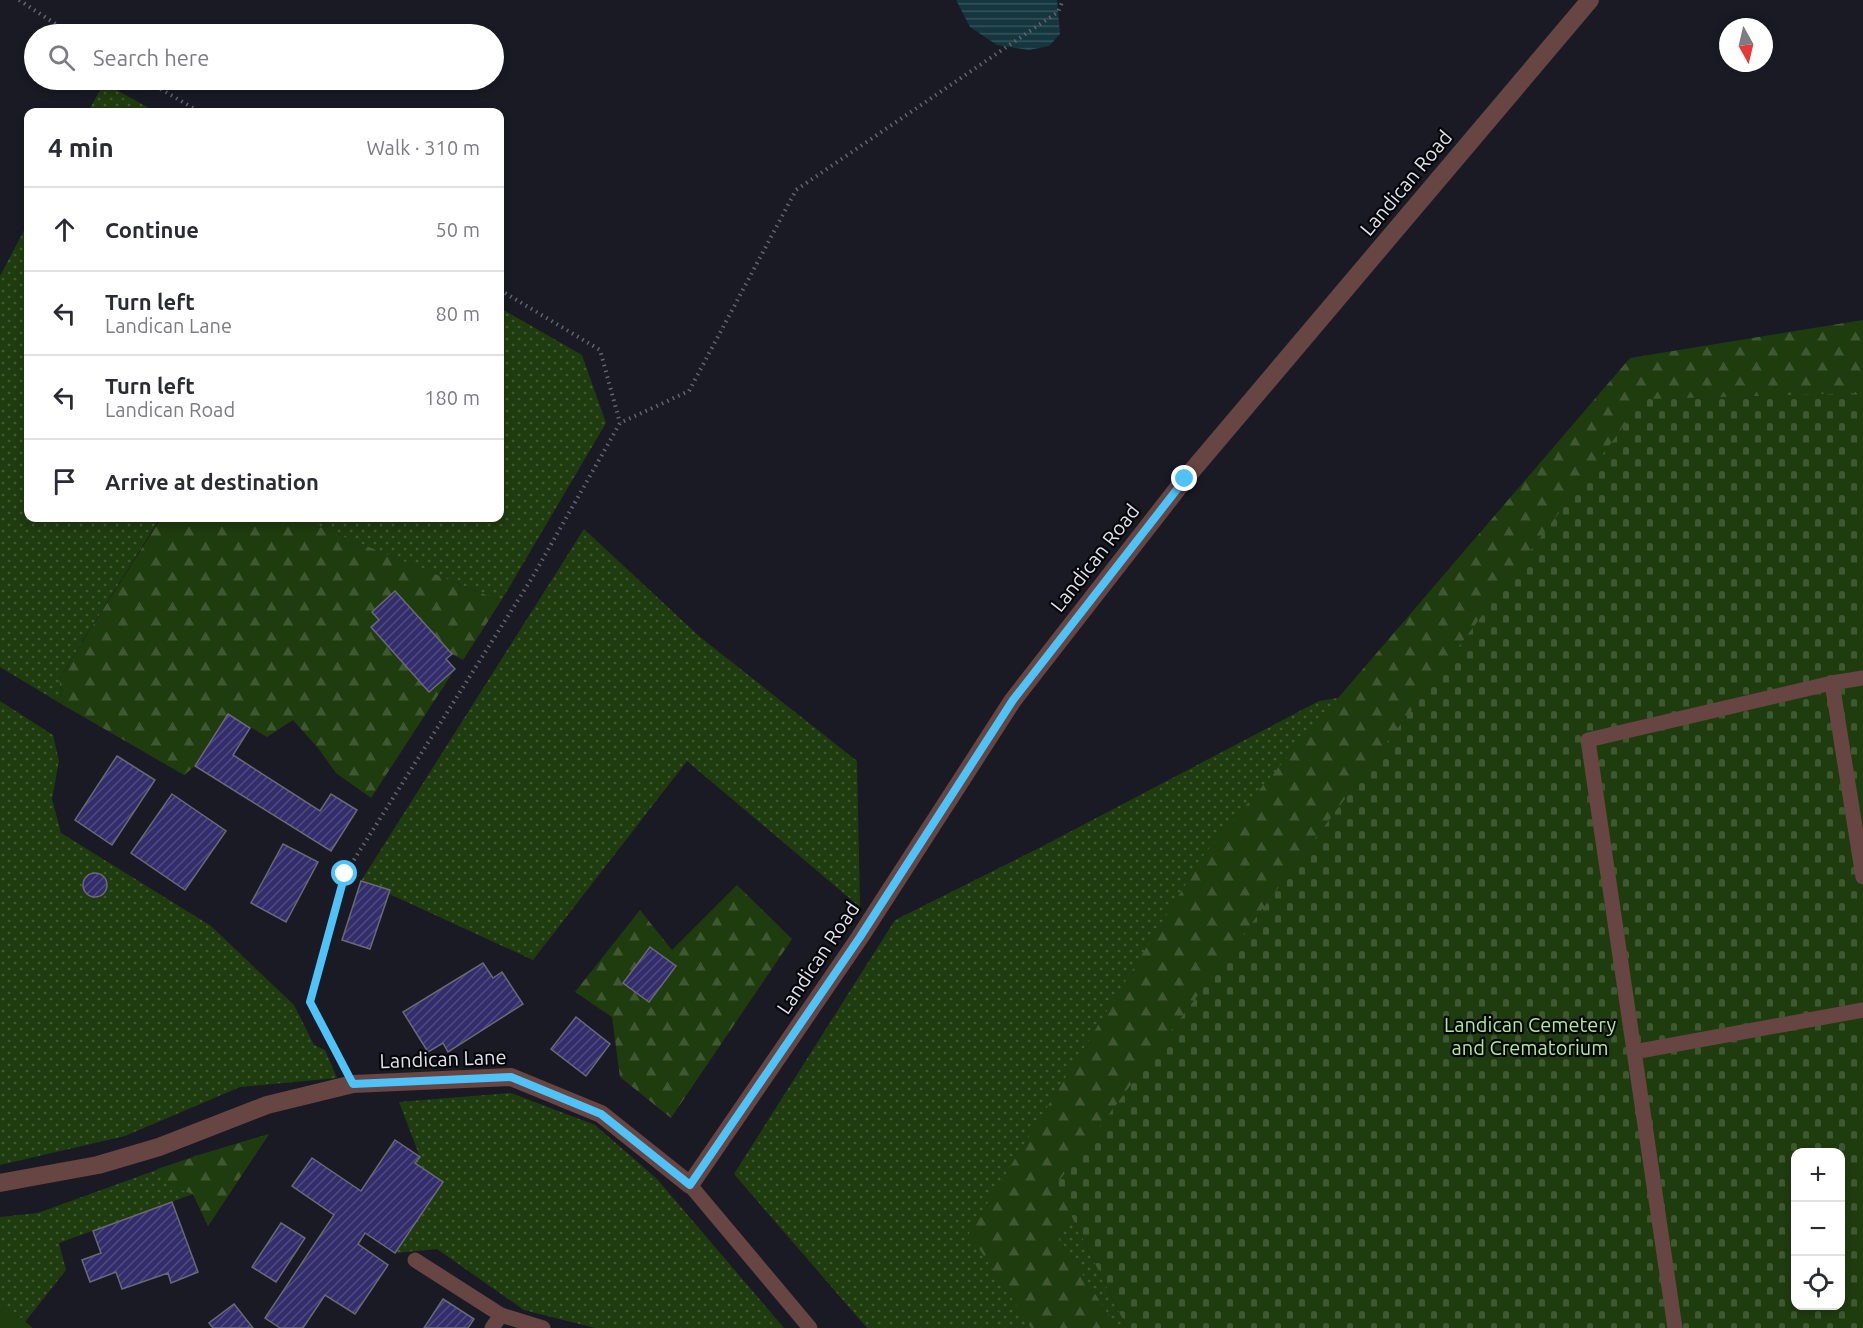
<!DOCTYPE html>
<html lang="en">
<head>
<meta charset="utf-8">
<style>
  body { margin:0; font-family:Ubuntu,sans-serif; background:#f7f7f7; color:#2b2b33 }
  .controls { position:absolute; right:18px; bottom:18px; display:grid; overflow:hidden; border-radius:12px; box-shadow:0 3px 9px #0003 }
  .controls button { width:54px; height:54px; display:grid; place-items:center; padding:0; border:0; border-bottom:2px solid #e1e1e2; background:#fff; color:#2b2b33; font:30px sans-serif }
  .compass { position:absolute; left:1719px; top:18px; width:54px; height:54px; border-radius:50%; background:#fff; box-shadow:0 3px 9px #0003; rotate:172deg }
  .stop { position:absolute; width:18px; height:18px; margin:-14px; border:4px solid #4fc3f7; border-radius:50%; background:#fff }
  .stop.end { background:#4fc3f7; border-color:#fff; box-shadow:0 2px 6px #0008 }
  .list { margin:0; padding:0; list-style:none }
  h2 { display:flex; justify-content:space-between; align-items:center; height:78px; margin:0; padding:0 24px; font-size:26px }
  h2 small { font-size:20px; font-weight:400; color:#7c7c81 }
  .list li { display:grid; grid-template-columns:39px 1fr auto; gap:18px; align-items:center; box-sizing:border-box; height:84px; padding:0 24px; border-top:2px solid #e1e1e2 }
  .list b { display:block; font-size:22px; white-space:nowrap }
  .list p { margin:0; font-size:20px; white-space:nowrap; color:#7c7c81 }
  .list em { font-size:20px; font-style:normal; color:#7c7c81 }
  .icon { flex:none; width:33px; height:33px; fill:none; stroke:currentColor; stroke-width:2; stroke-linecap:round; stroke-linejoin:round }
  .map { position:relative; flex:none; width:1863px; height:1328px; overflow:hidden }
  .search { position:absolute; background:#fff; box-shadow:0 3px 9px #0003; left:24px; top:24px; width:480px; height:66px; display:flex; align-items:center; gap:15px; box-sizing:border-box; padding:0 21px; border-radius:33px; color:#7c7c81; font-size:22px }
  .panel { position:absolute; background:#fff; box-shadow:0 3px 9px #0003; left:24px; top:108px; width:480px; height:414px; border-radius:12px }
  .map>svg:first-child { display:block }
  .grass { fill:url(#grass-dots) }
  .forest { fill:url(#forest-firs) }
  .cemetery { fill:url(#cemetery-stones); fill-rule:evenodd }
  .garden { fill:#1f3c0e }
  .water { fill:url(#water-rules) }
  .building { fill:url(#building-hatch); stroke:#696a77; stroke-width:1.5 }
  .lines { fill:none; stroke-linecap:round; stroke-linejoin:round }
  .path { stroke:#64646e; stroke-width:4; stroke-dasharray:1.5 4.5; stroke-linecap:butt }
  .lane { stroke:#664542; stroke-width:15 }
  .street { stroke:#664542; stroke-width:18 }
  .route { stroke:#4fc3f7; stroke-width:8 }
  .labels { text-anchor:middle; stroke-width:4.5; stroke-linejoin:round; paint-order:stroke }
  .street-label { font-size:20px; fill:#e2e2ea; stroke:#06060a }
  .park-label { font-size:20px; fill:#adea90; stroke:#06060a }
</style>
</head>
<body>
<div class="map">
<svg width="1863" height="1328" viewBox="0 0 1863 1328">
  <defs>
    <pattern id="grass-dots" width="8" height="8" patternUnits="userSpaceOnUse" patternTransform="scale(1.5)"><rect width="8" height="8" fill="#1f3c0e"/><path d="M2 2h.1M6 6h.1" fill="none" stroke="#3f5831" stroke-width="1.8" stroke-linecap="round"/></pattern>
    <pattern id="forest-firs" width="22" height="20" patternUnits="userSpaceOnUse" patternTransform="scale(1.5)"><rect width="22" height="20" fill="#1f3c0e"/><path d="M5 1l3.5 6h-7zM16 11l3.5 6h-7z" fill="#3f5831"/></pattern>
    <pattern id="cemetery-stones" width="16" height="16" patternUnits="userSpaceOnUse" patternTransform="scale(1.5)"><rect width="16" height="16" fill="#1f3c0e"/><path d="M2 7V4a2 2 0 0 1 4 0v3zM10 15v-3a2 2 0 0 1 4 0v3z" fill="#3f5831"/></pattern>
    <pattern id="water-rules" width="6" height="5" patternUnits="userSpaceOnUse" patternTransform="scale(1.5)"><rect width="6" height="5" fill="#14363e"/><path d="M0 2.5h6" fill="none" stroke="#36535a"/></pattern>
    <pattern id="building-hatch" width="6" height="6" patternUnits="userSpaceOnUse" patternTransform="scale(1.5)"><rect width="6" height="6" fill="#332d6b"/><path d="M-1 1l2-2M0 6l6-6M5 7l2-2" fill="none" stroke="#504b80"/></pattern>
  </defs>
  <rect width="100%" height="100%" fill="#1a1a25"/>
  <g class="grass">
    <path d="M104,83L156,112H88Z"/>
    <path d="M28,223V518H160L59,679L63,705L0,667V276Z"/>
    <path d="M500,308L582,355L606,423L501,601L309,523L305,518H500Z"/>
    <path d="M584,529L700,637L857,761L860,907L687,761L533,960L361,881Z"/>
    <path d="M1432,683L1056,1185L1127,1328H867L734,1174L895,920L1043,846L1319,701Z"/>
    <path d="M0,701L53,735L59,761L52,799L61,833L211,926L294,1005L314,1045L325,1050L337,1078L240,1087L125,1136L0,1165Z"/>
    <path d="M511,1093L595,1125L657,1179L784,1328H595L524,1310L437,1249L395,1253L443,1182L415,1163L420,1157L399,1102Z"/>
    <path d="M269,1134L208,1226L193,1194L59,1243L66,1270L25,1322L5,1306L0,1311V1217L38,1213L195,1156Z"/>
  </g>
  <g class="forest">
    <path d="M1863,320V398L1662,431L1058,1236L1117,1328H1031L969,1233L1205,853L1630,358Z"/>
    <path d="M161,518H305L310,523L501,601L463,660L452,654L395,591L372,612L379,620L371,627L429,692L455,669L371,798L336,773L318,748L293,720L267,737L228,714L195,766L184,775L63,705L59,679Z"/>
    <path d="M737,885L792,939L671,1118L620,1077L612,1017L575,992L640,910L672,950Z"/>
    <path d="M269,1134L208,1226L193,1194L173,1187L157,1169Z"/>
  </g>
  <path class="cemetery" d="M1863,393V1328H1127L1056,1185L1644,399ZM1796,1152H1840V1306H1796Z"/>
  <path class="garden" d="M5,1305L33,1328H0V1311Z"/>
  <path class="water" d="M956,0H1057L1060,34L1049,46L1029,50L997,45L970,27Z"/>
  <g class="building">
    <path d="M395,591L452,654L446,659L455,669L429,692L371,627L379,620L372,612Z"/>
    <path d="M228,714L250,728L233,755L320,811L331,794L357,810L331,851L195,766Z"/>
    <path d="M117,756L155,780L112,845L75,820Z"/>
    <path d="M172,794L226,831L185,890L131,853Z"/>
    <path d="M283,844L318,862L286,922L251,903Z"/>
    <circle cx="95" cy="885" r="12"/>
    <path d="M361,881L390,890L370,949L342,940Z"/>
    <path d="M650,947L676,966L649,1002L623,983Z"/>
    <path d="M483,963L493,978L502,972L523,1004L448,1052L443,1043L428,1052L403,1012Z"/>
    <path d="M576,1017L610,1044L586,1076L551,1049Z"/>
    <path d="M395,1140L420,1157L415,1163L443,1182L395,1253L365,1233L358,1244L388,1265L355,1314L325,1295L303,1328H280L265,1318L334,1215L292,1186L312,1158L361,1191Z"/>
    <path d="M172,1202L198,1272L171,1283L168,1273L122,1289L116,1272L90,1282L82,1260L101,1253L93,1231Z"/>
    <path d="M281,1223L305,1238L276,1282L252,1267Z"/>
    <path d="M443,1299L474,1319L468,1328H424Z"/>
    <path d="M234,1304L253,1328H213L209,1323Z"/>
  </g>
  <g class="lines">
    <g class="path">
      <path d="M19,0L71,34"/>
      <path d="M145,80L200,112"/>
      <path d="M500,290L600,350L620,423"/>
      <path d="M341,1062L311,1002L345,874L532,578L620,423L689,391L796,190L1058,12L1063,0"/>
    </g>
    <g class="lane">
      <path d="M1832,683L1863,877"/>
      <path d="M1634,1052L1863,1010"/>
      <path d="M690,1185L810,1328"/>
      <path d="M415,1260L501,1315"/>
      <path d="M492,1328L501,1315L543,1328"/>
      <path d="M1675,1328L1588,740L1832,683L1863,678"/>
    </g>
    <path class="street" d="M0,1183L98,1165L159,1147L267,1105L353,1084L511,1077L601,1114L690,1185L860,937L1013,700L1185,479L1590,0"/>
  </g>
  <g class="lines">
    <path class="route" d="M345,874L310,1002L353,1084L511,1077L601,1114L690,1185L860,937L1013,700L1185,479"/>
  </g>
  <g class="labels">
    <g class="street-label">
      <text transform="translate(1406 183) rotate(-50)" y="7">Landican Road</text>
      <text transform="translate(1095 558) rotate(-52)" y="7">Landican Road</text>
      <text transform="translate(818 958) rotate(-56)" y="7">Landican Road</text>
      <text transform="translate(443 1059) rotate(-2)" y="7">Landican Lane</text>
    </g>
    <g class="park-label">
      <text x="1530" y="1032">Landican Cemetery<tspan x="1530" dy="23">and Crematorium</tspan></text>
    </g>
  </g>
</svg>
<div class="controls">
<button>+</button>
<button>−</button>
<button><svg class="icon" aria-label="locate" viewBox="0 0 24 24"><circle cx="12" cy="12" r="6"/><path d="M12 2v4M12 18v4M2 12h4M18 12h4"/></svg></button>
</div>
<svg class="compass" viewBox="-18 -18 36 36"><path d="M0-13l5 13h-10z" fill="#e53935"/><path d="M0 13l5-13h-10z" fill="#7c7c81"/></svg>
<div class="stop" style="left:345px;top:874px"></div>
<div class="stop end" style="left:1185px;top:479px"></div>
<div class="search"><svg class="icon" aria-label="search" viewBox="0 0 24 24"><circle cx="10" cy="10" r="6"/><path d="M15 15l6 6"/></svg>Search here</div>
<section class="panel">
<h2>4 min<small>Walk · 310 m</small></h2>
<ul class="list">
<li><svg class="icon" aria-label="ahead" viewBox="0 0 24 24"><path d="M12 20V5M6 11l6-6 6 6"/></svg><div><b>Continue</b></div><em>50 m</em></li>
<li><svg class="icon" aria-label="left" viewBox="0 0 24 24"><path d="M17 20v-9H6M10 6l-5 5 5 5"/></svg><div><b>Turn left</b><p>Landican Lane</p></div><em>80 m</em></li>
<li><svg class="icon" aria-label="left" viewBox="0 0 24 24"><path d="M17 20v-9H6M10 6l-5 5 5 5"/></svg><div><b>Turn left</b><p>Landican Road</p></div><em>180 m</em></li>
<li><svg class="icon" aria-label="arrive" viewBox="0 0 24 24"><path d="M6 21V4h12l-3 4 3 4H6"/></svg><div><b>Arrive at destination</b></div></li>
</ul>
</section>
</div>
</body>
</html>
